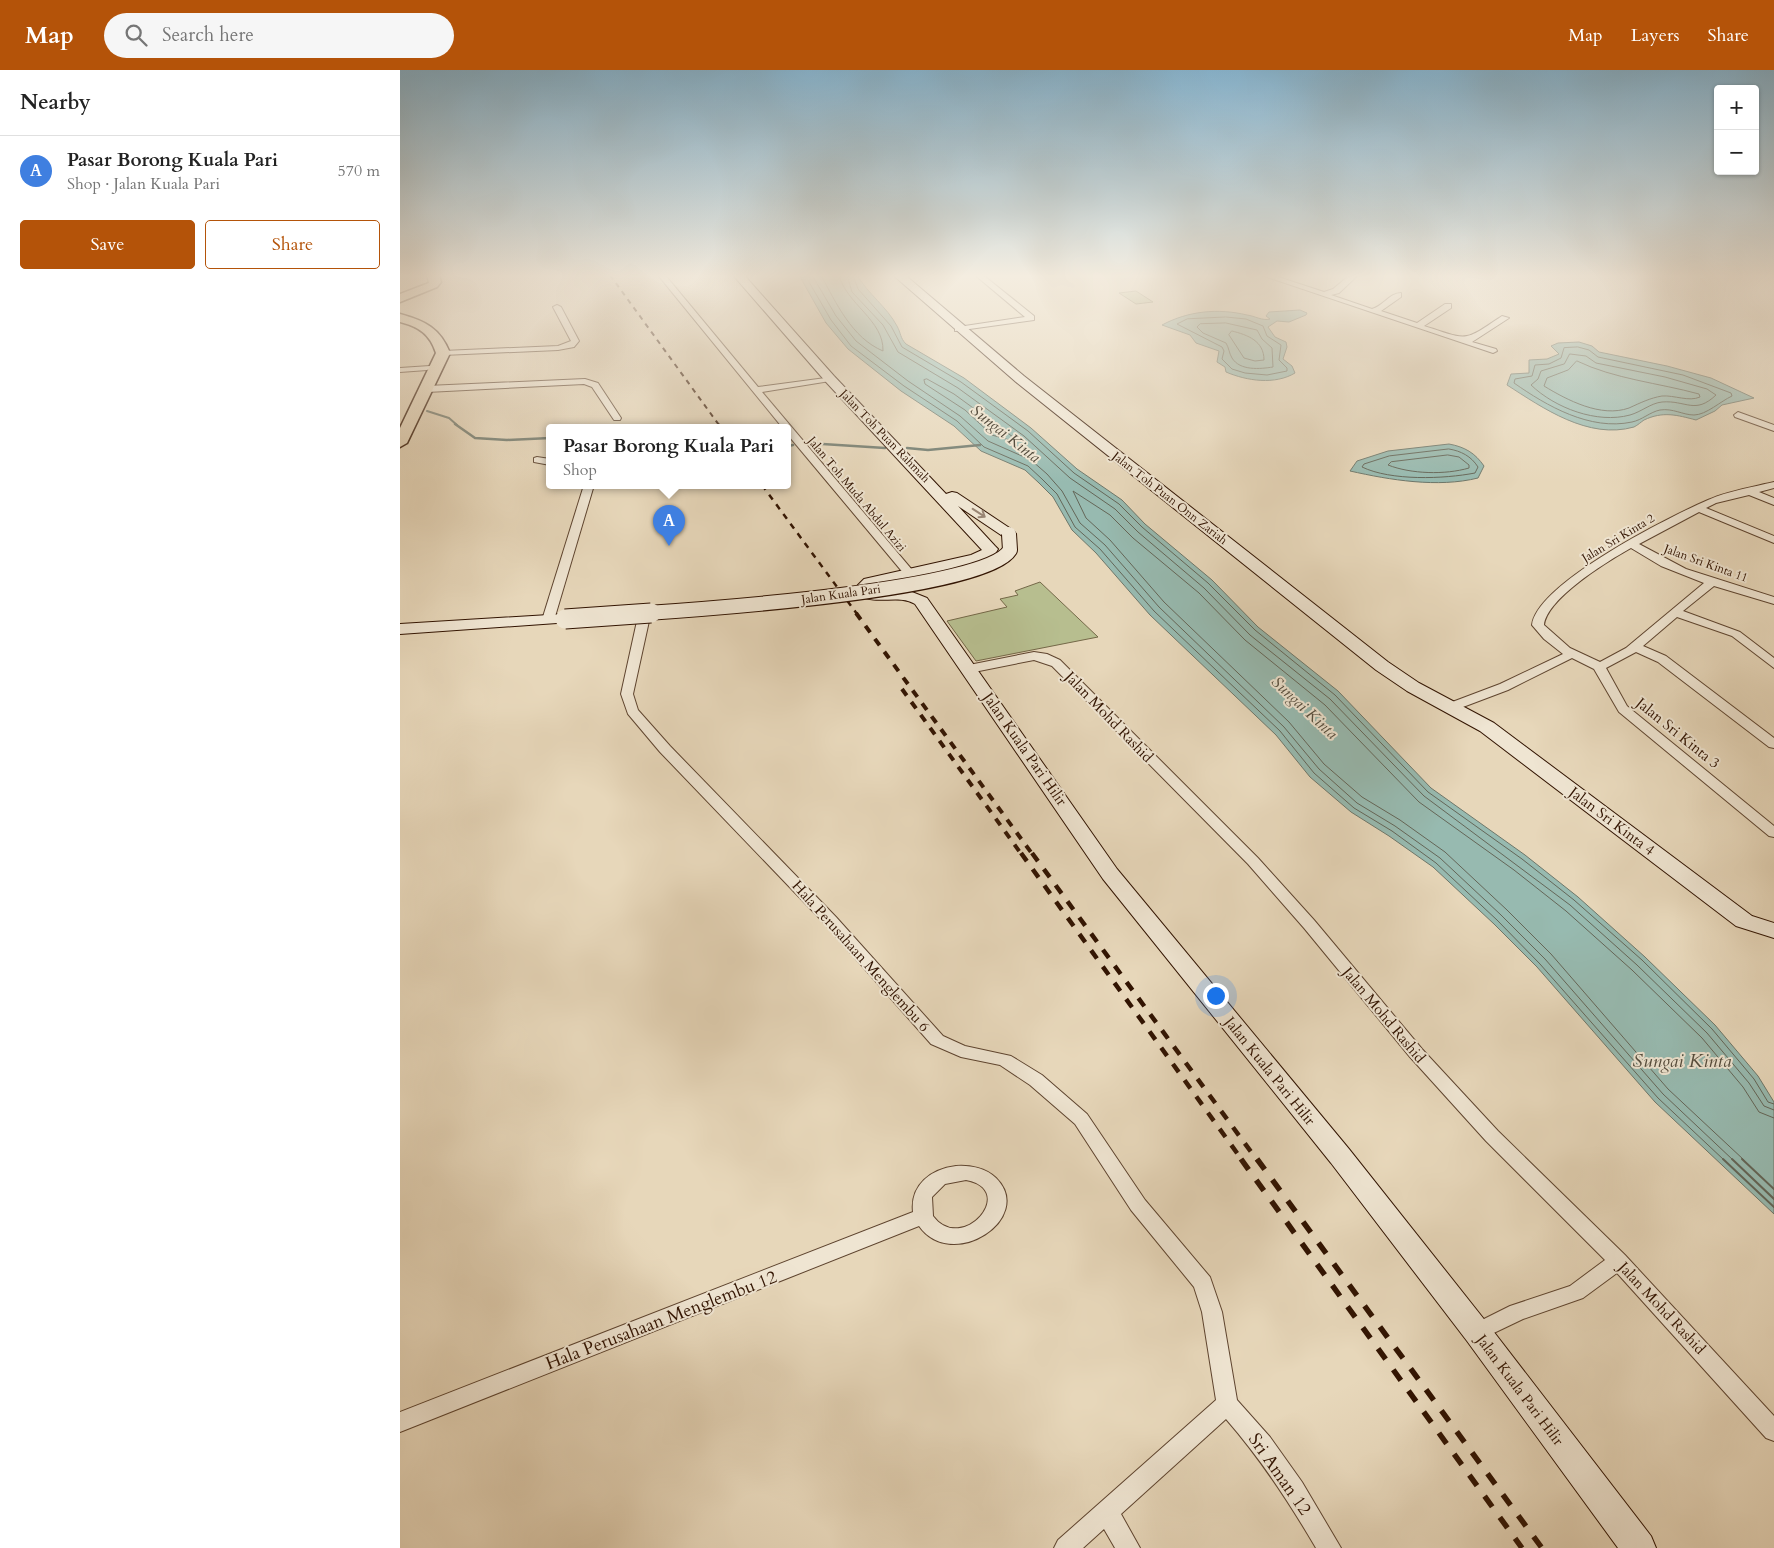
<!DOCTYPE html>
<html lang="en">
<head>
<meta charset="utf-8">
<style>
  body { margin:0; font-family:Cardo,serif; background:#f6f6f6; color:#222 }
  .controls { position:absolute; right:15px; top:15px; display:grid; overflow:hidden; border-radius:5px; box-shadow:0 1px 4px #0004 }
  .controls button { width:45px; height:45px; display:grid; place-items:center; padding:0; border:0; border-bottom:1px solid #e0e0e0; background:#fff; color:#222; font:25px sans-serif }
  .you { position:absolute; left:815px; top:925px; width:18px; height:18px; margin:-12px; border:4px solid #fff; border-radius:50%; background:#1a73e8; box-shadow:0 0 0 8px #1a73e833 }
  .badge { display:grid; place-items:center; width:32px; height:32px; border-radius:50%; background:#b45309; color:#fff; font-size:16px; font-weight:700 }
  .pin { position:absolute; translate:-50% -41px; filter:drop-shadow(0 1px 2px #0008) }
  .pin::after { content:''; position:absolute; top:26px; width:18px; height:15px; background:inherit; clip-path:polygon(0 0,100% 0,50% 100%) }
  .popup { position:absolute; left:146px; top:354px; width:245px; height:65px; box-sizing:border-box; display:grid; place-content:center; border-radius:5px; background:#fff; filter:drop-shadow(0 1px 4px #0005); font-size:16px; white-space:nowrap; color:#767676 }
  .popup b { font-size:19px; color:#222 }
  .popup::after { content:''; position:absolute; left:50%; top:100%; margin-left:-10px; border:10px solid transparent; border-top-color:#fff }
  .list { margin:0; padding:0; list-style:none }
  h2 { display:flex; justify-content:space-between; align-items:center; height:65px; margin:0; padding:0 20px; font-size:21px }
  h2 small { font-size:16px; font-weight:400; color:#767676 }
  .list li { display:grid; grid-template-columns:32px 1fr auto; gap:15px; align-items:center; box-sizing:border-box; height:70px; padding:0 20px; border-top:1px solid #e0e0e0 }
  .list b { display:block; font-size:19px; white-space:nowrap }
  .list p { margin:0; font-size:16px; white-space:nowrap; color:#767676 }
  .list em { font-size:16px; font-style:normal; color:#767676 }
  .actions { display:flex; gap:10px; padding:15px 20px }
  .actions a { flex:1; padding:11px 0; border:1px solid #b45309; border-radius:5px; text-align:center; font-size:18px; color:#b45309 }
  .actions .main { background:#b45309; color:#fff }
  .icon { flex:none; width:28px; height:28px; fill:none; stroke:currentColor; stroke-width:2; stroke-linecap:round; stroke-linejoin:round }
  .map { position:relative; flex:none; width:1374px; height:1478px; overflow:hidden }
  header { display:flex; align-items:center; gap:30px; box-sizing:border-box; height:70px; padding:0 25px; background:#b45309; color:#fff }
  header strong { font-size:24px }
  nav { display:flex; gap:28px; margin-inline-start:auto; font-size:18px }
  .search { width:350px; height:45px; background:#f6f6f6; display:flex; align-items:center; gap:12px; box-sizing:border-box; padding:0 18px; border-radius:28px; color:#767676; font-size:19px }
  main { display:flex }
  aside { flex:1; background:#fff }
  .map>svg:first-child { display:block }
  .green { fill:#b7be8f; stroke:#746848 }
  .water { fill:#97bab0; stroke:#6e776a }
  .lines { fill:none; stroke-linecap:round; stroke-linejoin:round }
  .shore-far1 { stroke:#646658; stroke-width:1 }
  .shore { stroke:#646658; stroke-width:2 }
  .stream-far1 { stroke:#6e776a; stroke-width:2 }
  .stream { stroke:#6e776a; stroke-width:2.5 }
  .street-casing { stroke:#5e442f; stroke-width:2 }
  .secondary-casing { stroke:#311301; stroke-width:2 }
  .primary-casing { stroke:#311301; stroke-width:3 }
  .street { fill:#efe5d2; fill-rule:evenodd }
  .secondary { fill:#efe5d2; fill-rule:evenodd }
  .primary { fill:#e7d7ba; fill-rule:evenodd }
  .rail-far4 { stroke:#311301; stroke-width:2; stroke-dasharray:5 5; stroke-linecap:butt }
  .rail-far3 { stroke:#311301; stroke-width:2.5; stroke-dasharray:6 6; stroke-linecap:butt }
  .rail-far2 { stroke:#311301; stroke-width:4; stroke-dasharray:8 8; stroke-linecap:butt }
  .rail-far1 { stroke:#311301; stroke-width:4.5; stroke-dasharray:10 10; stroke-linecap:butt }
  .rail { stroke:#311301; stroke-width:5.5; stroke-dasharray:13 13; stroke-linecap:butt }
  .secondary-bridge-far1-casing { stroke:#311301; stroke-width:16; stroke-linecap:butt }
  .secondary-bridge-casing { stroke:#311301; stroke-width:21; stroke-linecap:butt }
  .secondary-bridge-far1 { stroke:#efe5d2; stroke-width:14 }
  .secondary-bridge { stroke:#efe5d2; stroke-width:19 }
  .oneway { stroke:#9a8674 }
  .labels { text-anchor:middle; stroke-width:4; stroke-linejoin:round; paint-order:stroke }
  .far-street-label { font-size:12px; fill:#311301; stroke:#efe5d2 }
  .street-label { font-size:15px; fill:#311301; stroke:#efe5d2 }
  .water-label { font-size:16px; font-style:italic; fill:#554d3e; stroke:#efe5d2 }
  .near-street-label { font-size:18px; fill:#311301; stroke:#efe5d2 }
  .near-water-label { font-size:19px; font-style:italic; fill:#554d3e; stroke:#efe5d2 }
</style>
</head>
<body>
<header>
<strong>Map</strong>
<div class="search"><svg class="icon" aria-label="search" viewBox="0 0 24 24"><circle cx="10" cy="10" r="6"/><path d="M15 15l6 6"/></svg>Search here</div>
<nav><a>Map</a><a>Layers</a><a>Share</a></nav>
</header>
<main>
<aside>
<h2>Nearby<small></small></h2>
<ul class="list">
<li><span class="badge" style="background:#3f7fe0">A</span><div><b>Pasar Borong Kuala Pari</b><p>Shop · Jalan Kuala Pari</p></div><em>570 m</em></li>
</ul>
<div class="actions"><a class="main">Save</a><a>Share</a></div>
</aside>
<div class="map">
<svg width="1374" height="1478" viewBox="0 0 1374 1478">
  <rect width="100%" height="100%" fill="#e7d7ba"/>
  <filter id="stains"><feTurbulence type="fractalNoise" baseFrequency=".004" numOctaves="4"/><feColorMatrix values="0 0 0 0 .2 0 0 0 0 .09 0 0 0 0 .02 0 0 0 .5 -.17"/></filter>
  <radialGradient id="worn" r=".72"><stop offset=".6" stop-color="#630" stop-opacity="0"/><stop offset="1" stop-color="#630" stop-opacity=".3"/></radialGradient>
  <g class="green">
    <path d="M736,221L753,232L736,234L719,223Z"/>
    <path d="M640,512L698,567L576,591L547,551L607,537L600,529L618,525L615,521Z"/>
  </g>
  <g class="water">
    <path d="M399,205H457C468,224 487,237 497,256C501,263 500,268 506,274L564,308L631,358L677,399L722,430L745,454L812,510L858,557L938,621L1031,718L1125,785L1178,827L1245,887L1315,955L1358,1006L1374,1032V1144L1255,1032L1137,897L1094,854L1033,797L989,766L951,742L910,707L876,665L750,545L696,483L672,460L653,427L639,413L625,400L581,381L554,356L501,321L448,279L426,253Z"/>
    <path d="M900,240L907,243L906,245L889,252L877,251L868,257L875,267L886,272L887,277L883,289L892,296L895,303C875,315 847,311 826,302L825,297L817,292L819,281L796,273L790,265L762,255C788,241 818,238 847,245C855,246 862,251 870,249L866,246L869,242Z"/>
    <path d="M1179,272L1192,276L1199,282L1267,296L1311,308L1354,328L1322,335L1315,341L1296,350C1277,345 1263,341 1244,350C1241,352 1238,355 1234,357C1188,370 1143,338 1107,315L1111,304L1129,303V290L1147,289L1159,284L1151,276L1158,273Z"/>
    <path d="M1049,374C1065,377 1075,383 1084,396L1078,408C1038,418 990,410 950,401L957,391L988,381Z"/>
  </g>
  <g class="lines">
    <g class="shore-far1">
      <path d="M405,205L431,250L451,276L504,316L557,351L584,377L628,396L642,409L657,424L675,457L700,479L754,541L880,661L914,703L954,738L992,761L1036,793L1097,850L1140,894L1258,1028L1324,1090"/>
      <path d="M412,205L436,246L456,271L508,311L560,346L588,371L631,390L647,404L662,421L680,453L705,475L759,537L884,657L919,699L957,733L995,756L1040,788L1101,845L1145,889L1263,1024L1333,1090"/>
      <path d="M421,205C436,233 452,268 483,281C484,250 446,234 439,205"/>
      <path d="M447,205L452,222L483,255L498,282L558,318L624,366L670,408L715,439L738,462L804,518L850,565L930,629L1024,726L1170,835L1237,895L1307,963L1349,1013L1364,1036L1374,1040"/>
      <path d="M453,205L458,219L491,256L502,277L561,312L628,361L674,403L719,434L742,457L808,513L855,560L935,625L1028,722L1122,789L1174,830L1242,890L1312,959L1354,1009L1368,1032L1374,1034"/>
      <path d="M826,247L846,249L863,256L867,266L881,275L879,290L887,298V301L867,305L845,303L832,299L822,289L824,281L822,277L777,254L787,249Z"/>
      <path d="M826,253L857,260L862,269L872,278L873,297C860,299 840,301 832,288C829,283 829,278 826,273L803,263L797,257L800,254Z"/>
      <path d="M832,261C848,265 864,271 864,290L855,291L844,288L829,265Z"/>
      <path d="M1178,277L1189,280L1198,287L1283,305L1331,323L1332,326C1321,331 1306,345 1294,345C1283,345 1273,338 1260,340C1250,342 1242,350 1232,352C1190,361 1147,336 1114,313L1115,309L1132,306L1135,295L1149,294L1161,288L1164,278Z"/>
      <path d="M1170,284L1186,286L1196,293L1265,307L1307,319L1316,325C1295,345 1286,330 1262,332C1251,333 1241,342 1230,345C1197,354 1155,338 1131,315L1138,309L1141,301L1164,294Z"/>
      <path d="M1177,291C1214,309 1259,313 1299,324L1300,327C1289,332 1274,325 1262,326C1250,328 1240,333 1229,338C1201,348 1167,330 1144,316L1147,308L1168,300Z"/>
      <path d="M527,309L554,324L613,367V371L592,365L565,340L525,314L524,310Z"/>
      <path d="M1049,379C1061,381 1071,386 1078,397L1075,403C1044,409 991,411 962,397L964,394L989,386Z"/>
      <path d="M1048,385L1059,387L1069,395V398C1045,405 1011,404 988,395L991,392Z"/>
      <path d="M1344,1090L1268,1019L1151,884L1107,840L1045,782L1000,750L962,727L924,694L889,652L764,532L710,470L686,448L673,421L710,445L733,468L799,523L845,570L925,635L1019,732L1114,800L1166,841L1232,900L1302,968L1343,1017L1359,1042L1374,1048"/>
    </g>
    <g class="shore">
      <path d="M1323,1089L1374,1137"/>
      <path d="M1332,1089L1374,1129"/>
      <path d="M1342,1089L1374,1119"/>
    </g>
    <path class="stream-far1" d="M27,341L49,348L57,355"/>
    <g class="stream">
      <path d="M55,354L75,368L107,370L150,368"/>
      <path d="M407,373L485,378"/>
      <path d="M388,376L393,375"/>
      <path d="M507,378L528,380L580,375"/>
    </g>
    <defs>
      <g id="street">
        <path d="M258,205H265L358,317L433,307L434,309L430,311L362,322L513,501V505H505L388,365V357H382Z"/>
        <path d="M575,205H583L634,246V250L555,261V257H558L625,247Z"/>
        <path d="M861,205H872L924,222L933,219L950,205H958L939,223L931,225L972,239C983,236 990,223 1001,223V227L981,241L1017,253L1045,234H1051V238L1024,256C1069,270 1062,273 1102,246L1109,248L1072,272L1096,279L1097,281L1093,283Z"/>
        <path d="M157,235L161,237L179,271L174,277L158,280L43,285L39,283L43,281L158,276L171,271L153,237Z"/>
        <path d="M30,296L31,298L27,300L0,302V298Z"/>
        <path d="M185,309L198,313L221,348L220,350H214L192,317L184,314L27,322L23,319L27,316Z"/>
        <path d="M1338,342L1374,355V361L1335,347L1334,345Z"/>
        <path d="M137,387L150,389V395L134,392V388Z"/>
        <path d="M1374,412V418L1359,422L1374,428V435L1349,425L1316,433L1306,438L1374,466V473L1299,442L1239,474L1286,499L1374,527V534L1314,516L1283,541L1340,562L1374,588V598L1332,566L1277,547L1243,576L1266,586L1374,668V678L1369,677L1258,592L1236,582L1206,598L1227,636L1374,756V767L1369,766L1219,642L1194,599L1172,588L1108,620L1055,640H1047L1045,637L1047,634L1100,614L1163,584L1144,569L1132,555C1137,513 1271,446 1308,430C1328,421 1353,417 1374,412ZM1231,478L1261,496L1304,513L1226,578L1200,592L1170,578L1144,555C1147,528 1208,491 1231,478Z"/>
        <path d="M184,415H194L154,550L148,553L144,552L142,550Z"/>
        <path d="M243,548L249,551L233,624L238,640L270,676L436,847L543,966L565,976L611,986L642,1005L687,1044L745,1130L810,1207L822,1242L837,1330L870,1367L902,1412L941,1478H916C889,1432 861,1389 826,1349L721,1444L740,1478H715L704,1459L683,1478H654L658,1470L816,1330L802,1242L794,1217L731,1140L675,1054L630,1015L600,995L561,987L531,974L426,855L260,682L228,644L221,624L237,551Z"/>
        <path d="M634,582L647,584L660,590L858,788L914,850L1022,979L1098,1061L1225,1185L1374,1346V1371L1366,1368L1217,1203L1183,1228L1123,1249L1077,1271L1070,1268L1067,1262L1070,1256L1110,1236L1170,1216L1205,1190L1086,1071L1010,987L904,858L848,794L652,596L634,590L569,603L563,599L569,595Z"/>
        <path d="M556,1096C570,1095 586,1098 596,1108C636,1148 552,1203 519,1156L0,1362V1342L513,1142C510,1115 531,1099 556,1096ZM566,1110C619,1120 562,1185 533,1146L532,1127L545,1114Z"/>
      </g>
      <g id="secondary">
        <path d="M333,205H344L434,306L546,424L552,422L557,423L614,461L616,464L614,467H604L558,436L595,476L598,479L594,486L576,494L475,516L472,521L507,520L527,528L717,799L949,1079L1087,1253L1251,1466L1256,1478H1218L1067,1271L931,1093L703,809L515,534C499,524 479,535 458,526L456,517L464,509L571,485L582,480L426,312Z"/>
        <path d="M493,205H505L624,306L988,592L1019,613L1094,653L1352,846L1374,853V868L1336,856L1080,661L1007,621L976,600L616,312Z"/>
        <path d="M165,544L171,546L173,549L171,552L0,564V554Z"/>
      </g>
      <g id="primary">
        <path d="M27,205H39L41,212L37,217L0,232V224L29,213Z"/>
        <path d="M0,244C25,251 40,258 50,283L7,373L0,377V358L36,283C30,264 19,257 0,252Z"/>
      </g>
    </defs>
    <use href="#street" class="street-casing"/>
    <use href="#secondary" class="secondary-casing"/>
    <use href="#primary" class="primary-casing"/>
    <use href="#street" class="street"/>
    <use href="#secondary" class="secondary"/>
    <use href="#primary" class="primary"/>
    <path class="rail-far4" d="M210,205L319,355"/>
    <g class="rail-far3">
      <path d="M318,354L320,357"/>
      <path d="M362,415L457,544"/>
    </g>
    <g class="rail-far2">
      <path d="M456,543L633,785"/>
      <path d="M502,619L622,785"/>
    </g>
    <g class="rail-far1">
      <path d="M621,783L842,1090"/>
      <path d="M632,783L857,1090"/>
    </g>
    <g class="rail">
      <path d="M841,1089L1122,1478"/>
      <path d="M857,1089L1142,1478"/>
    </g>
    <defs>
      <path id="secondary-bridge-far1" d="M233,544C290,540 586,521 610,480L609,464"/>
      <path id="secondary-bridge" d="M165,549L251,543"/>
    </defs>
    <use href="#secondary-bridge-far1" class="secondary-bridge-far1-casing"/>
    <use href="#secondary-bridge" class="secondary-bridge-casing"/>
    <use href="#secondary-bridge-far1" class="secondary-bridge-far1"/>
    <use href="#secondary-bridge" class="secondary-bridge"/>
  </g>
  <defs><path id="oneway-shaft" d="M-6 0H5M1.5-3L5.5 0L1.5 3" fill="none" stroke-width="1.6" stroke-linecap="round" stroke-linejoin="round" transform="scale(1.25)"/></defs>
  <use class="oneway" href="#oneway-shaft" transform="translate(579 443) rotate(33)"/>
  <linearGradient id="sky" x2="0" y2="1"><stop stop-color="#87b6d2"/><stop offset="0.5" stop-color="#f4ede0"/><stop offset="1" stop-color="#f4ede0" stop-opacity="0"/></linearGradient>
  <rect width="1374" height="412" fill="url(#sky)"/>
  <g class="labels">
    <g class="far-street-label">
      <text transform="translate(485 366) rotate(46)" y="4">Jalan Toh Puan Rahmah</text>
      <text transform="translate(457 424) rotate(50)" y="4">Jalan Toh Muda Abdul Azizi</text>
      <text transform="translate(770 428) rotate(38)" y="4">Jalan Toh Puan Onn Zariah</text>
      <text transform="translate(1218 468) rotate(-31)" y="4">Jalan Sri Kinta 2</text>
      <text transform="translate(1306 493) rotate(20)" y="4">Jalan Sri Kinta 11</text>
      <text transform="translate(441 524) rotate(-8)" y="4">Jalan Kuala Pari</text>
    </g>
    <g class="street-label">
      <text transform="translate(709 647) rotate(46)" y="5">Jalan Mohd Rashid</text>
      <text transform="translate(1278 663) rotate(39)" y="5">Jalan Sri Kinta 3</text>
      <text transform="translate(625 679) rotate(55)" y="5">Jalan Kuala Pari Hilir</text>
      <text transform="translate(1212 751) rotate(37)" y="5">Jalan Sri Kinta 4</text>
      <text transform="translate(461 886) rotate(48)" y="5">Hala Perusahaan Menglembu 6</text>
      <text transform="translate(984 945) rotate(50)" y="5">Jalan Mohd Rashid</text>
      <text transform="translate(870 1001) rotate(51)" y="5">Jalan Kuala Pari Hilir</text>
      <text transform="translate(1262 1238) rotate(47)" y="5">Jalan Mohd Rashid</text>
      <text transform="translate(1120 1320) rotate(53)" y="5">Jalan Kuala Pari Hilir</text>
    </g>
    <g class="water-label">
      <text transform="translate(606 363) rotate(38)" y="6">Sungai Kinta</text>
      <text transform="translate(905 637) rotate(43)" y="6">Sungai Kinta</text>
    </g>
    <g class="near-street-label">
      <text transform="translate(261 1250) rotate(-21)" y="6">Hala Perusahaan Menglembu 12</text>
      <text transform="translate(880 1404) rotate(55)" y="6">Sri Aman 12</text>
    </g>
    <g class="near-water-label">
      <text x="1282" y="997">Sungai Kinta</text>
    </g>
  </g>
  <rect width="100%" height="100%" filter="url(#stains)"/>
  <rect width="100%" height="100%" fill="url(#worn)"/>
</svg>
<div class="controls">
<button>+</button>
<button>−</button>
</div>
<div class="you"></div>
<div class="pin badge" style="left:269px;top:476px;background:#3f7fe0">A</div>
<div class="popup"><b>Pasar Borong Kuala Pari</b>Shop</div>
</div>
</main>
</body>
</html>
